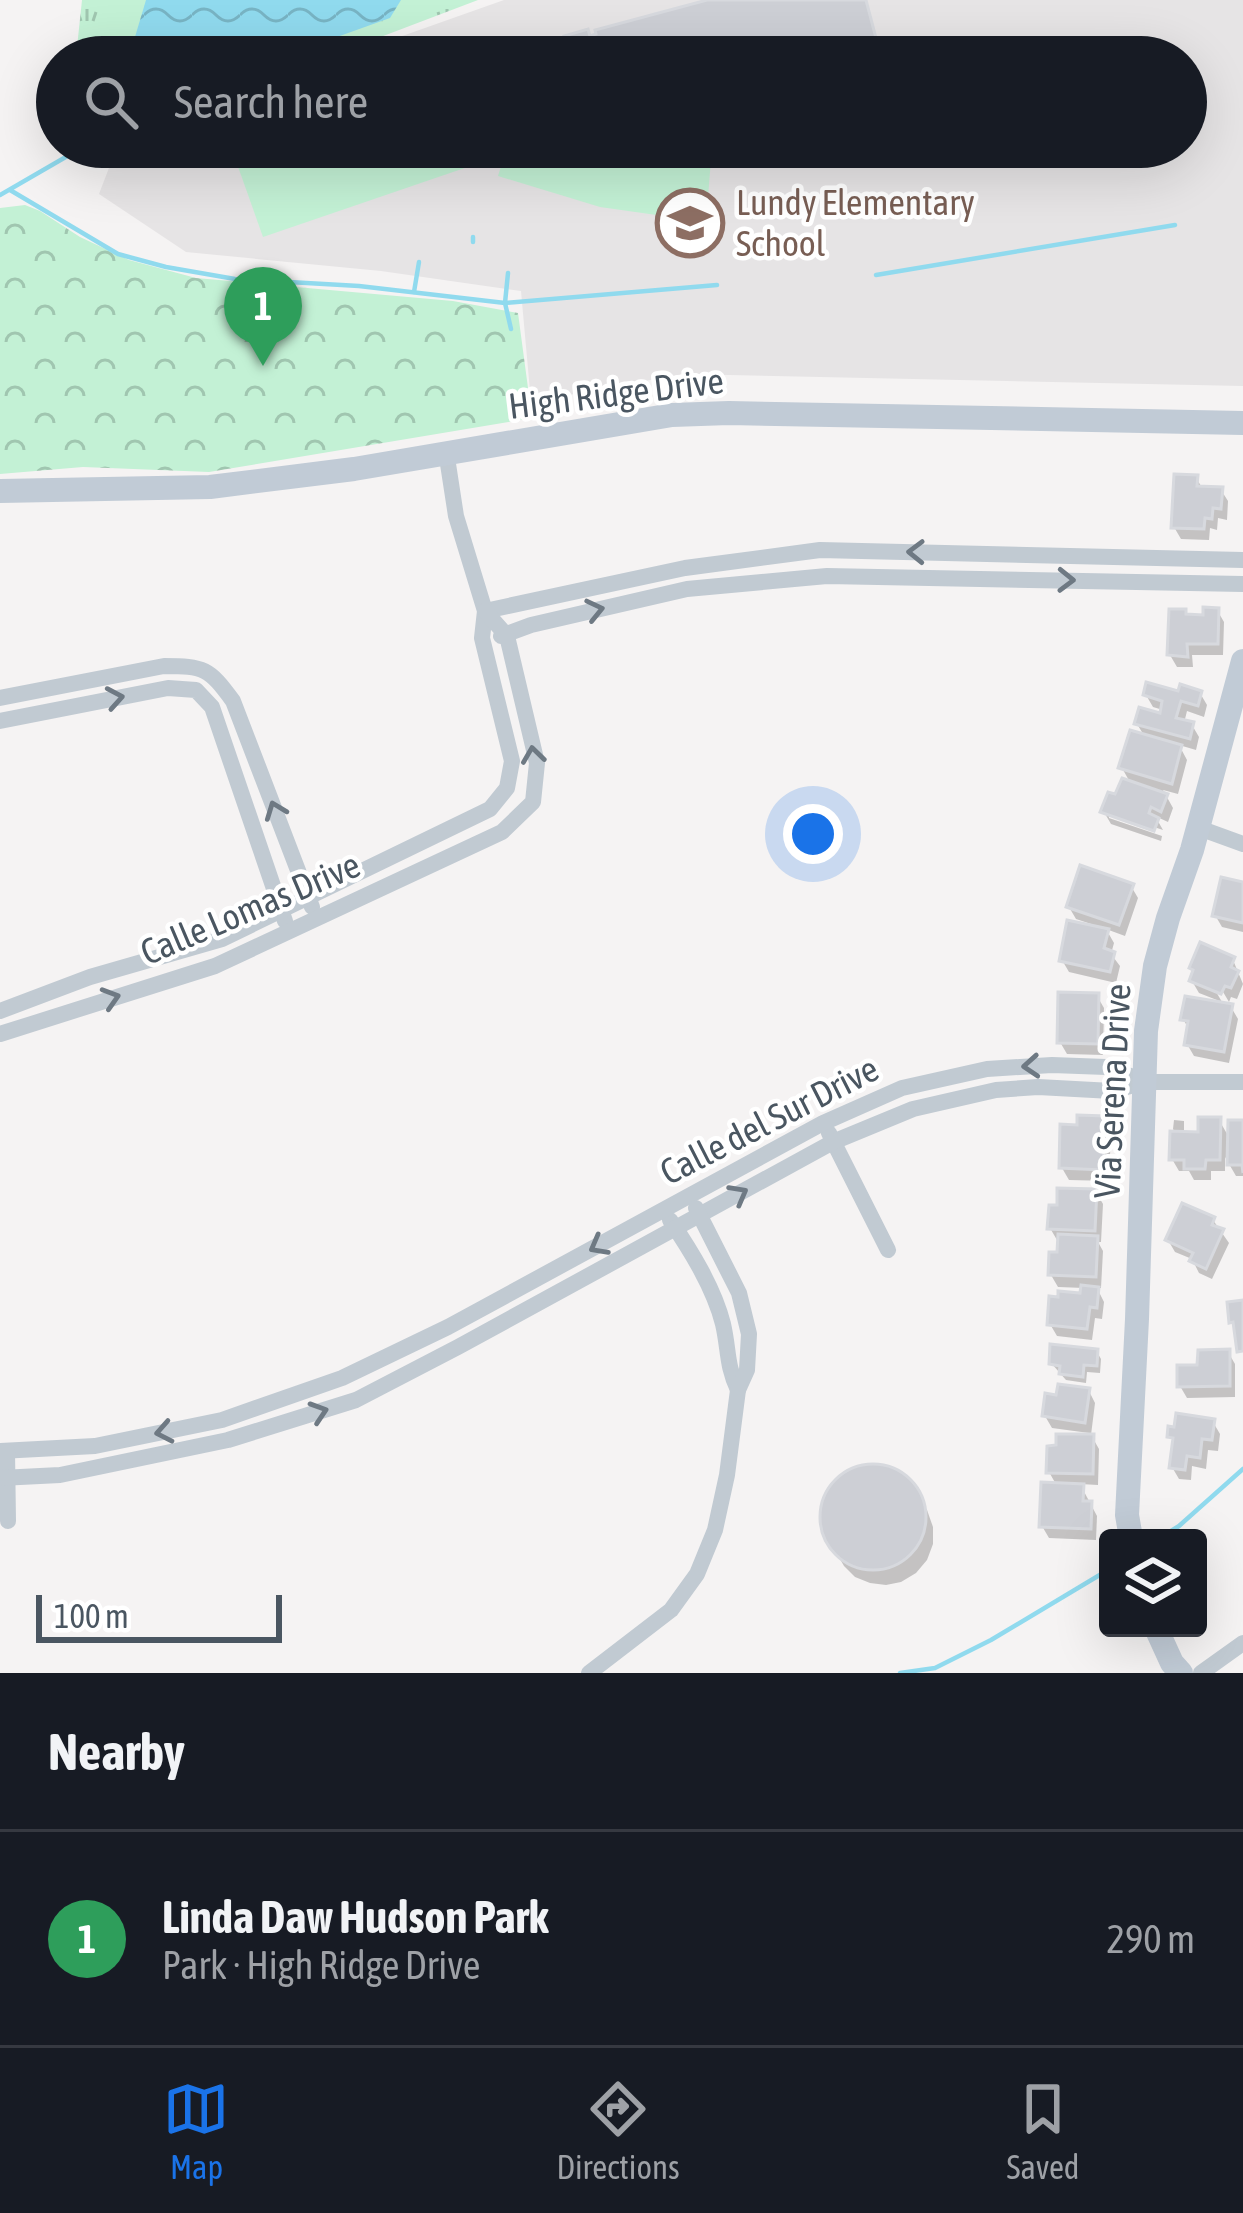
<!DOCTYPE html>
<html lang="en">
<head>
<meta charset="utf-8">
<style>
  body { margin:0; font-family:"Asap Condensed",sans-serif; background:#20242c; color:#f1f3f6 }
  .controls { position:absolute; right:36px; bottom:36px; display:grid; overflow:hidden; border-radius:12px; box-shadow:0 12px 48px #0002 }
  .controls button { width:108px; height:108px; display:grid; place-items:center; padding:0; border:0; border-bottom:3px solid #363941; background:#171b24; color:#f1f3f6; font:60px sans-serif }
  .scale { position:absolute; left:36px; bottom:30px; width:246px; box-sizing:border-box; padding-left:12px; border:6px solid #4a5661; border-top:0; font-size:33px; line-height:42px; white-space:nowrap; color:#4a5661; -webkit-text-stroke:9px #fff; paint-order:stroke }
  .you { position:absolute; left:813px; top:834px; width:42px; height:42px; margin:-30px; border:9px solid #fff; border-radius:50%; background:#1a73e8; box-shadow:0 0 0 18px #1a73e833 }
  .badge { display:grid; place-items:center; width:78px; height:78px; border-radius:50%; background:#1a73e8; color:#fff; font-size:39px; font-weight:700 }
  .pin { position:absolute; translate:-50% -99px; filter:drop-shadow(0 3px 6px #0008) }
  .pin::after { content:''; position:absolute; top:63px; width:42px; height:36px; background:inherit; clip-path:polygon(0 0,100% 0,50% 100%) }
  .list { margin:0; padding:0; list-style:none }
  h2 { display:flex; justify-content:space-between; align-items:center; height:156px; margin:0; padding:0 48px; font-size:51px }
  h2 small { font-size:39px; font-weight:400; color:#9ea1a6 }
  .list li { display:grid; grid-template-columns:78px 1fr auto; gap:36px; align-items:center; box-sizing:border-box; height:216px; padding:0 48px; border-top:3px solid #363941 }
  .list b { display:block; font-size:45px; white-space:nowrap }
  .list p { margin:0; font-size:39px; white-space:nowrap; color:#9ea1a6 }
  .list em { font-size:39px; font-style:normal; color:#9ea1a6 }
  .icon { flex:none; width:66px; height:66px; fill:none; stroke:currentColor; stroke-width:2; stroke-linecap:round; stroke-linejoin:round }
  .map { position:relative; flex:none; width:1243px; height:1673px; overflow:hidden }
  .search { position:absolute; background:#171b24; box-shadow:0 12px 48px #0002; left:36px; right:36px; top:36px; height:132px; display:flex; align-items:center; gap:30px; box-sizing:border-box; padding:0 42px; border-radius:66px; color:#9ea1a6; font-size:45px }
  .sheet { height:372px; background:#171b24 }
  nav { display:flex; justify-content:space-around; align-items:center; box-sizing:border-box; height:168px; border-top:3px solid #363941; background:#171b24; font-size:33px; color:#9ea1a6 }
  nav a { display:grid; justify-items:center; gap:6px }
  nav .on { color:#1a73e8 }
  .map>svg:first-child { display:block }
  .education { fill:#e6e4e5 }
  .grass { fill:url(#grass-tufts) }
  .park { fill:url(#park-crowns) }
  .pitch { fill:#c3f1d5 }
  .water { fill:url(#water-waves) }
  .shadow { fill:#0003 }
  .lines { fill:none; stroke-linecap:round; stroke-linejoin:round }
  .stream { stroke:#90daee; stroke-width:4.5 }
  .building { fill:#cdcfd5; stroke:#d7d9de; stroke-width:3 }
  .street { stroke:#c1cad2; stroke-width:16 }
  .secondary { stroke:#c1cbd6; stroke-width:24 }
  .oneway { stroke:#6e7983 }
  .labels { text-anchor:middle; stroke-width:9; stroke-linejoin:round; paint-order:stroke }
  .education-label { font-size:36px; fill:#785e54; stroke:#fff; text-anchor:start }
  .street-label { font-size:36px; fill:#4a5661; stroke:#fff }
</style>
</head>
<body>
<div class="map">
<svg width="1243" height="1673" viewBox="0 0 1243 1673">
  <defs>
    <pattern id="grass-tufts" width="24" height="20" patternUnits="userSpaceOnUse" patternTransform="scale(3)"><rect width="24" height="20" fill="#c3f1d5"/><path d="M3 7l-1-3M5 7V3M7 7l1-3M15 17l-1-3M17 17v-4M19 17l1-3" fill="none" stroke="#a0c6b0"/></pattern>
    <pattern id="park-crowns" width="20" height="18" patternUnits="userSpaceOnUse" patternTransform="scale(3)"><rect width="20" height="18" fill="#c3f1d5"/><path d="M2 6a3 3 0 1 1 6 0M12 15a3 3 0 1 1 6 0" fill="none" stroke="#a0c6b0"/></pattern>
    <pattern id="water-waves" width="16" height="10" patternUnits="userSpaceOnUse" patternTransform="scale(3)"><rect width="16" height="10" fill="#90daee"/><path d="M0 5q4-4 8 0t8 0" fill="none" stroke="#78b4c4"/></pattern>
  </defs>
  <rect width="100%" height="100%" fill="#f5f3f3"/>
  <path class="education" d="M504,0H1243V386L683,374L531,402L521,291L381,271L186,252L99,194L117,147H1186V57H343Z"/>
  <path class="grass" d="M82,0H478L328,57H76Z"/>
  <path class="park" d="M25,205L40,211L80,237L129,260L196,278L453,301L518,313L532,418L209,472L83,467L0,474V208Z"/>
  <g class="pitch">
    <path d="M231,147H487L491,159L263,237Z"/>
    <path d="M507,147H712L706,222L600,207L498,176Z"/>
  </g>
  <path class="water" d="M146,0H401L390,18L281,57H129Z"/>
  <g class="shadow">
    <path d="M718,0H865L881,57H760L768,49L738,57H573L590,39Z"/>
    <path d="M778,147H831L802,155L798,149L781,151Z"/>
    <path d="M1196,478L1203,489L1221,490L1228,501L1227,520L1218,518L1217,530L1210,528L1209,540L1181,539L1174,527Z"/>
    <path d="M1217,610L1224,622L1223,655H1192L1193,667H1177L1170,655L1187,617L1206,618Z"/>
    <path d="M1200,693L1207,705L1204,717L1187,711L1184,723L1192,725L1199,737L1196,750L1179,745L1187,760L1178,794L1163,790L1173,808L1168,822L1155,816L1163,830L1109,812V818L1162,836L1161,841L1111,824L1104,812L1131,784L1122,768L1145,737L1137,724L1162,716L1163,710L1153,707L1146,695Z"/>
    <path d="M1243,885V932L1222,927L1215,915Z"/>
    <path d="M1131,886L1138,898L1125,936L1106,929L1114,943L1111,954L1120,966L1116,983L1069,972L1062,960L1091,924L1076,919L1069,907Z"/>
    <path d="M1233,960L1243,984L1237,999L1231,997L1229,1002L1216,980L1211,983L1222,1002L1199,993L1192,981L1195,974L1192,968Z"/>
    <path d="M1097,996L1104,1008L1103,1055L1067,1054L1060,1042Z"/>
    <path d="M1231,1007L1238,1019L1229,1063L1194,1056L1187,1044L1190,1031L1183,1019Z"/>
    <path d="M1104,1119L1111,1131L1109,1181L1069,1180L1062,1168L1080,1128Z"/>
    <path d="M1174,1120L1184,1121V1135H1201L1219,1120L1230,1139L1243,1123V1176H1236L1225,1157V1171H1211V1180H1194L1189,1171H1179L1172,1159L1176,1134L1173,1129Z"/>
    <path d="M1096,1192L1103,1204L1101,1242H1098L1103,1251L1101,1288H1097L1104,1302L1102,1319L1095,1318L1092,1340L1057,1336L1050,1324L1083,1296L1084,1288L1058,1287L1051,1275L1060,1255L1061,1240H1057L1050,1228Z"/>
    <path d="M1213,1220L1229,1243L1212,1279L1199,1273L1192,1259L1175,1252L1168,1240Z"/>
    <path d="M1097,1352L1101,1359L1100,1373L1087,1372L1086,1383L1066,1380L1052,1364Z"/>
    <path d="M1228,1352L1235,1364V1397L1187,1398L1180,1386L1200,1368Z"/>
    <path d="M1089,1391L1095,1403L1091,1435L1099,1449L1098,1485L1080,1484L1097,1516L1096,1540L1049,1538L1042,1526L1057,1486L1049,1472L1089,1437V1433L1052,1428L1045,1416Z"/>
    <path d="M1213,1422L1220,1434L1218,1451L1208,1450L1206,1469L1192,1466L1191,1480L1179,1479L1172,1467L1175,1445L1170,1436Z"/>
    <path d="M874,1467L891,1470L905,1479L927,1510L933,1527V1544L927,1560L916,1573L901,1582L886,1585L870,1583L855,1577L844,1566L825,1533L823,1517L825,1502L832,1487L844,1476L858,1469Z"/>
  </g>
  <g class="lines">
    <g class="stream">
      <path d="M10,190L118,254L166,267L235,279L359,286L505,303L717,285"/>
      <path d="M0,195L83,147"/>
      <path d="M473,242V237"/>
      <path d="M508,273L505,303L511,329"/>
      <path d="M876,275L1175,225"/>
      <path d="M414,292L419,262"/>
      <path d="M1160,1538L1179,1526L1243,1469"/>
      <path d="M900,1673L935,1668L991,1640L1108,1570"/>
    </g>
  </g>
  <g class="building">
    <path d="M707,0H866L881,57H750L755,55L752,45L708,57H570L564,36L588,29L590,36L596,34L595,30Z"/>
    <path d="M1174,474L1198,475L1197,486L1223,487L1221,509L1213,508L1212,519L1205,518L1204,529L1171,528Z"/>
    <path d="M1203,607L1219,608L1218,644H1187L1188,657L1167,655L1169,609H1186V614L1203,615Z"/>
    <path d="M1146,682L1178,691L1180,684L1202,691L1198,706L1181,701L1176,718L1194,722L1190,739L1134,724L1139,707L1160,713L1162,701L1143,695Z"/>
    <path d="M1130,730L1182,745L1172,784L1118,768Z"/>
    <path d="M1122,778L1168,794L1161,812L1151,807L1149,813L1159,818L1154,831L1100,812L1108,792L1115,794Z"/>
    <path d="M1080,865L1134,884L1119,925L1066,907Z"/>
    <path d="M1221,877L1243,882V923L1212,916Z"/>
    <path d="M1067,920L1109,929L1104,948L1115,952L1110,972L1059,961Z"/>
    <path d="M1200,942L1235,957L1231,967L1239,971L1231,988L1225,986L1221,994L1189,981L1193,970L1189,968Z"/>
    <path d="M1058,992L1099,993L1098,1044L1057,1043Z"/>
    <path d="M1185,996L1233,1004L1224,1052L1184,1045L1188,1021L1180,1020Z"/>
    <path d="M1077,1115L1105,1116L1103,1170L1059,1168L1060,1124L1077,1125Z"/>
    <path d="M1198,1117H1221L1220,1160H1206L1205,1169H1184V1160H1169L1170,1131L1198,1132Z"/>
    <path d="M1228,1120H1243V1173L1242,1165H1227Z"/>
    <path d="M1057,1188L1097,1189L1095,1231L1047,1229L1049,1205H1057Z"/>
    <path d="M1182,1203L1215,1217L1212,1225L1224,1229L1206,1269L1189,1261L1193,1253L1165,1240Z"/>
    <path d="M1058,1234L1098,1236L1096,1277L1048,1275L1049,1252H1057Z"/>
    <path d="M1081,1285L1099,1287L1097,1308L1090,1307L1087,1329L1047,1325L1049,1296L1058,1297V1291L1080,1293Z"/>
    <path d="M1243,1300V1351L1237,1352L1233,1322L1229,1323L1227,1302Z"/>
    <path d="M1050,1344L1098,1349L1097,1366L1084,1365L1083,1377L1059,1374L1060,1366L1049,1364Z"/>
    <path d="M1230,1349V1386L1177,1387V1365H1197L1198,1350Z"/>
    <path d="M1058,1384L1090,1388L1085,1423L1042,1416L1045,1393L1056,1395Z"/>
    <path d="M1176,1413L1215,1419L1212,1440L1202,1439L1200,1458L1187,1456L1185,1470L1169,1468L1173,1438L1167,1437L1168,1426L1174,1427Z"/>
    <path d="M1056,1434H1094L1093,1474L1046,1473L1047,1446L1056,1445Z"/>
    <circle cx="873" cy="1517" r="53"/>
    <path d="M1041,1482L1084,1484L1083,1501H1092L1091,1529L1039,1527Z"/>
  </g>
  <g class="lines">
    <g class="street">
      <path d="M485,611L685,568L820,550L1243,560"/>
      <path d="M501,636L531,625L687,589L827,576L1243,584"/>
      <path d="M0,698L164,666C204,666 209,668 233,701L312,907"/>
      <path d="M0,721L168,688L196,690L212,707L285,921"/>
      <path d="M1199,828L1243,844"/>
      <path d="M0,1011L90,977L222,939L490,809L507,788L512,761L482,638L485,611L456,516L446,451"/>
      <path d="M0,1034L215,966L502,832L533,802L537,763L507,636L485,611"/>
      <path d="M829,1133L888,1250"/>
      <path d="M670,1220C691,1251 714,1288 723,1324C729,1350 726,1364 738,1390"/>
      <path d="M0,1451L95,1446L222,1420L342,1378L448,1327L823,1123L902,1088L987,1069L1052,1065L1106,1067L1144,1081"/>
      <path d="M7,1451L8,1521"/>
      <path d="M0,1478L60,1475L228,1440L356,1400L458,1347L833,1142L913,1109L996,1090L1038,1087L1112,1091L1145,1082H1243"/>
      <path d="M589,1673L671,1610L697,1574L715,1530L727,1475L738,1390L747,1370L749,1334L739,1293L696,1208"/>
      <path d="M1201,1673L1243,1643"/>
    </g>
    <g class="secondary">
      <path d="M0,491L210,487L354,469L672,415L729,413L1243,423"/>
      <path d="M1131,1538L1127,1515L1137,1319L1146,1031L1155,966L1168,918L1192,850L1243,661"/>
      <path d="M1156,1628L1172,1663L1181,1673"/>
    </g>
  </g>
  <defs><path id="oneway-chevron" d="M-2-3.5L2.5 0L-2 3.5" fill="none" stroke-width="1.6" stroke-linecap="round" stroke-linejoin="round" transform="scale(3)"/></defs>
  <g class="oneway">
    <use href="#oneway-chevron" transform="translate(916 552) rotate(-179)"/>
    <use href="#oneway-chevron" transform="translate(1066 580) rotate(1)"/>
    <use href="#oneway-chevron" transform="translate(595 610) rotate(-13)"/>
    <use href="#oneway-chevron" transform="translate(115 698) rotate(-10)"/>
    <use href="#oneway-chevron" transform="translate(533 755) rotate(-98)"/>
    <use href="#oneway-chevron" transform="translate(275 810) rotate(-111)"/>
    <use href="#oneway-chevron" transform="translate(111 998) rotate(-17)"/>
    <use href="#oneway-chevron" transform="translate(1031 1066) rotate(176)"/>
    <use href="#oneway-chevron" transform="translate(739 1194) rotate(-29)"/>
    <use href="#oneway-chevron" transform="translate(598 1246) rotate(151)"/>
    <use href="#oneway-chevron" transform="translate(319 1412) rotate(-18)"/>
    <use href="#oneway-chevron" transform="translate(164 1432) rotate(169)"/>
  </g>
  <defs>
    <symbol id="school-ring" viewBox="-11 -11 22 22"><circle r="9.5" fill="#fff" stroke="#8d6e63" stroke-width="1.5"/><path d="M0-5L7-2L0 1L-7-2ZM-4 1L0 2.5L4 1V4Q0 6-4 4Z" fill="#8d6e63"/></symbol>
  </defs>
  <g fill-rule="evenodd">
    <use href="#school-ring" x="652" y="185" width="76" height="76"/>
  </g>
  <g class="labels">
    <g class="education-label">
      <text x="736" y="215">Lundy Elementary<tspan x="736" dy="41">School</tspan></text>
    </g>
    <g class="street-label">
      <text transform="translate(616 393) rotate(-7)" y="13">High Ridge Drive</text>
      <text transform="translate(250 908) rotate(-23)" y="13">Calle Lomas Drive</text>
      <text transform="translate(1112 1091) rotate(-87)" y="13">Via Serena Drive</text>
      <text transform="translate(769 1120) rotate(-27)" y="13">Calle del Sur Drive</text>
    </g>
  </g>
</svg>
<div class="controls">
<button><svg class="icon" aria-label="layers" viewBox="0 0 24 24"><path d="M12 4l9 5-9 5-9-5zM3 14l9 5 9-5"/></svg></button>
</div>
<div class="scale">100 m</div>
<div class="you"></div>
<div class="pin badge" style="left:263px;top:366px;background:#2e9e5b">1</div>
<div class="search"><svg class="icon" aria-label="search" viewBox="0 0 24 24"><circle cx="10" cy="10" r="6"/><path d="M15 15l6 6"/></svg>Search here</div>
</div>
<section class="sheet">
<h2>Nearby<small></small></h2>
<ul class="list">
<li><span class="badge" style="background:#2e9e5b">1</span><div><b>Linda Daw Hudson Park</b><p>Park · High Ridge Drive</p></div><em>290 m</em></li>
</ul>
</section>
<nav>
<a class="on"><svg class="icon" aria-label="map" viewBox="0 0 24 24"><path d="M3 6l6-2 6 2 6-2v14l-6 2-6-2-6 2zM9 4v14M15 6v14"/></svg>Map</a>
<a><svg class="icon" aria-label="directions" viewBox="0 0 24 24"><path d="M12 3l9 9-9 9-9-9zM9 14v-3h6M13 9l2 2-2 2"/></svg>Directions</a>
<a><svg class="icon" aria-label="saved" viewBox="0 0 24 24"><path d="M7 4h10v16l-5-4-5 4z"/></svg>Saved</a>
</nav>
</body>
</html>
